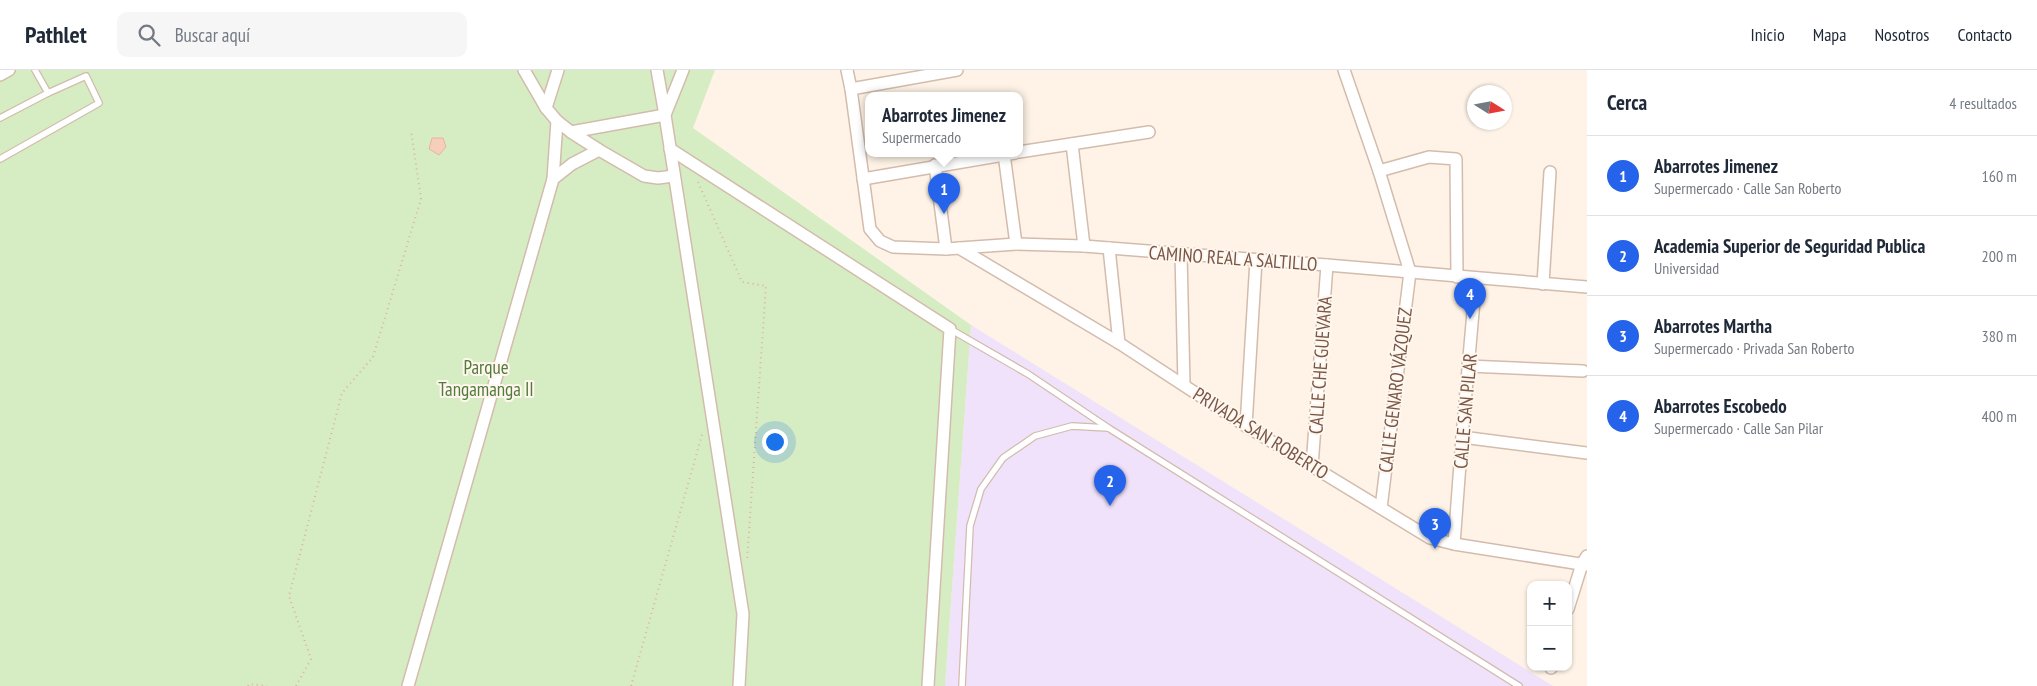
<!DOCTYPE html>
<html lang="es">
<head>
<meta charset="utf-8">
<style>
  body { margin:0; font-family:"PT Sans Narrow",sans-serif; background:#f6f6f7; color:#1f2937 }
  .controls { position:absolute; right:15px; bottom:15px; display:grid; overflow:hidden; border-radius:10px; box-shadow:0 1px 4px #0004 }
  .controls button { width:45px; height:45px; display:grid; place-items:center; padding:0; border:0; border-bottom:1px solid #e0e1e3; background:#fff; color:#1f2937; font:25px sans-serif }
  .compass { position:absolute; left:1467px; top:15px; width:45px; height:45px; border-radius:50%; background:#fff; box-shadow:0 1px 4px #0004; rotate:101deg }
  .you { position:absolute; left:774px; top:371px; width:18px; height:18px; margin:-12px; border:4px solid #fff; border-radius:50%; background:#1a73e8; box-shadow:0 0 0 8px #1a73e833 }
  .badge { display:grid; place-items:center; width:32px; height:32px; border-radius:50%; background:#2563eb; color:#fff; font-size:16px; font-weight:700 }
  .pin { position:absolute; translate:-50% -41px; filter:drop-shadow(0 1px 2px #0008) }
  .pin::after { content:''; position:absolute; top:26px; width:18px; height:15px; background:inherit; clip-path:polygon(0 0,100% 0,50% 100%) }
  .popup { position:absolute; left:865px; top:22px; width:158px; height:65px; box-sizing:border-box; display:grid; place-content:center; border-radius:10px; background:#fff; filter:drop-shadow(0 1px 4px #0005); font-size:16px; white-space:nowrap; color:#747a83 }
  .popup b { font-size:19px; color:#1f2937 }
  .popup::after { content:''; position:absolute; left:50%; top:100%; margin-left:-10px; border:10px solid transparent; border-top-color:#fff }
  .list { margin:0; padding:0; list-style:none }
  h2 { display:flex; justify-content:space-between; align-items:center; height:65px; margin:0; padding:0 20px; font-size:21px }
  h2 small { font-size:16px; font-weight:400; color:#747a83 }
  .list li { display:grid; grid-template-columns:32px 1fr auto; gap:15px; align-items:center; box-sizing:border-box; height:80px; padding:0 20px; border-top:1px solid #e0e1e3 }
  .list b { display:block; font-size:19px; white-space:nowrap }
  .list p { margin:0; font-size:16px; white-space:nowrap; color:#747a83 }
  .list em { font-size:16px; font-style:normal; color:#747a83 }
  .icon { flex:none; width:28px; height:28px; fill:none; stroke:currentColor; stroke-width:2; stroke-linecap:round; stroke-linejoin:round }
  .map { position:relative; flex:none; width:1587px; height:616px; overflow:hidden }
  header { display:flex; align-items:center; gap:30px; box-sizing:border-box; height:70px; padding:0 25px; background:#fff; border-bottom:1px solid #e0e1e3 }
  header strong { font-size:24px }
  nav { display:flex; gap:28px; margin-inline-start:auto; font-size:18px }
  .search { width:350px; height:45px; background:#f6f6f7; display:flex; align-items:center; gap:12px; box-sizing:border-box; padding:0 18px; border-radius:10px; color:#747a83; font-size:19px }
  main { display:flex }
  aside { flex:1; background:#fff }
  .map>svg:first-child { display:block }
  .education { fill:#f0e2fa }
  .green { fill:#d6edc3 }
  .building { fill:#f5cfbb; stroke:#e9b49a }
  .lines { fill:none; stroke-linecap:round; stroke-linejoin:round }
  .service-casing { stroke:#d3bcad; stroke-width:8 }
  .minor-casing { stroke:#d3bcad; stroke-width:14 }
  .path { stroke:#dbb29e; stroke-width:2; stroke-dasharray:1 4; stroke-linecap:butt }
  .service { stroke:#fff; stroke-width:5.5 }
  .minor { stroke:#fff; stroke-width:11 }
  .labels { text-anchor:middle; stroke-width:4; stroke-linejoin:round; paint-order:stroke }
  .street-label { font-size:19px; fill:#795748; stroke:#fff7ee }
  .park-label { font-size:19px; fill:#527a3c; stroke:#fff7ee }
</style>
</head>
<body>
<header>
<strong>Pathlet</strong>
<div class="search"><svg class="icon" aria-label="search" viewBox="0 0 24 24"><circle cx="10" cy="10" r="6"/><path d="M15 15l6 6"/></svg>Buscar aquí</div>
<nav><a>Inicio</a><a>Mapa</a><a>Nosotros</a><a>Contacto</a></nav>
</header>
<main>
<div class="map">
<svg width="1587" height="616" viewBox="0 0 1587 616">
  <rect width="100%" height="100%" fill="#fef3e6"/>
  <path class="education" d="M971,255L1553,616H945Z"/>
  <path class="green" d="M0,0H715L693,58L971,255L945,616H0Z"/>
  <path class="building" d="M432,68H443L446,77L439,85L429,79Z"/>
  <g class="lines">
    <defs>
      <g id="service">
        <path d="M0,48L48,23L35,0"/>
        <path d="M0,89L99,33L86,6L48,23"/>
        <path d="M950,259L1028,304L1110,359L1519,616"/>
        <path d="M962,616L970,456L981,419L1003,388L1035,366L1072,356L1108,358"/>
      </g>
      <g id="minor">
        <path d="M524,0L546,38L557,51L571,62L599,80L644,106L658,108L674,106"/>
        <path d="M683,0L665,45L743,544L739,616"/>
        <path d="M847,0L851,19L870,159L880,171L893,177L946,179L1016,174L1084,176L1327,195L1587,217"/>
        <path d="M1344,0L1379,101L1410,202L1381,438"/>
        <path d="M0,5L9,0"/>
        <path d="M851,19L957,0"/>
        <path d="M546,38L558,0"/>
        <path d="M571,62L665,45L657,0"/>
        <path d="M1072,74L1084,176"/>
        <path d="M670,79L950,259L928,616"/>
        <path d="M1019,82L1149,62"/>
        <path d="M1004,84L1016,174"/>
        <path d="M935,95L946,179"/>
        <path d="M1379,101L1429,87L1456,89L1457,207"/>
        <path d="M553,109L572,94L599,80"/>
        <path d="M863,109L1015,83"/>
        <path d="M959,178L1119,273L1246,356L1430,468L1454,474L1587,495"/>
        <path d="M1109,178L1119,273"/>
        <path d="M1181,183L1184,315"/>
        <path d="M1543,214L1550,102"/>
        <path d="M1468,296L1583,301"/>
        <path d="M1246,356L1256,190"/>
        <path d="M1462,367L1587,383"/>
        <path d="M1312,396L1327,195"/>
        <path d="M1454,474L1462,367L1476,208"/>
        <path d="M1568,539L1582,494L1587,486"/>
        <path d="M1551,598L1552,597"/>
        <path d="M408,616L553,109L557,51"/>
      </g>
    </defs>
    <use href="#service" class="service-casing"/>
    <use href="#minor" class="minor-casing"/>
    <g class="path">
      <path d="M698,112L742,212L766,216L747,490"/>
      <path d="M248,616L249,614L267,616"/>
      <path d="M296,616L311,589L289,526L342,323L373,287L421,129L411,60"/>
      <path d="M631,616L703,361"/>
    </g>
    <use href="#service" class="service"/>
    <use href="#minor" class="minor"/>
  </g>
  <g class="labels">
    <g class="street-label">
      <text transform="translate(1233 188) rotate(4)" y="7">CAMINO REAL A SALTILLO</text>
      <text transform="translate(1320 295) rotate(-86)" y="7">CALLE CHE GUEVARA</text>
      <text transform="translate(1395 320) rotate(-83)" y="7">CALLE GENARO VÁZQUEZ</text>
      <text transform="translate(1465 341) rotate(-85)" y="7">CALLE SAN PILAR</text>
      <text transform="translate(1261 363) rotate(32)" y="7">PRIVADA SAN ROBERTO</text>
    </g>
    <g class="park-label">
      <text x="486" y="304">Parque<tspan x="486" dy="22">Tangamanga II</tspan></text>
    </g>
  </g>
</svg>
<div class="controls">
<button>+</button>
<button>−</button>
</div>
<svg class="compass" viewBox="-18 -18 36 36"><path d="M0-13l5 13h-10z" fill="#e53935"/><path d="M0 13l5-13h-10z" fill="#747a83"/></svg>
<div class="you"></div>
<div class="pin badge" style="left:944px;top:144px">1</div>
<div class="popup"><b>Abarrotes Jimenez</b>Supermercado</div>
<div class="pin badge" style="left:1110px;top:436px">2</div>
<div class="pin badge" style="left:1435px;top:479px">3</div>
<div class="pin badge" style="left:1470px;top:249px">4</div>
</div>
<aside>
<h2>Cerca<small>4 resultados</small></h2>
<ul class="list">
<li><span class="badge">1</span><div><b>Abarrotes Jimenez</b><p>Supermercado · Calle San Roberto</p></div><em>160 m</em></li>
<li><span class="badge">2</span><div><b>Academia Superior de Seguridad Publica</b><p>Universidad</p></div><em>200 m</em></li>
<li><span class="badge">3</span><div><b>Abarrotes Martha</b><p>Supermercado · Privada San Roberto</p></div><em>380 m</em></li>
<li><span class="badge">4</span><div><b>Abarrotes Escobedo</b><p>Supermercado · Calle San Pilar</p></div><em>400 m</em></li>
</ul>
</aside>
</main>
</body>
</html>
